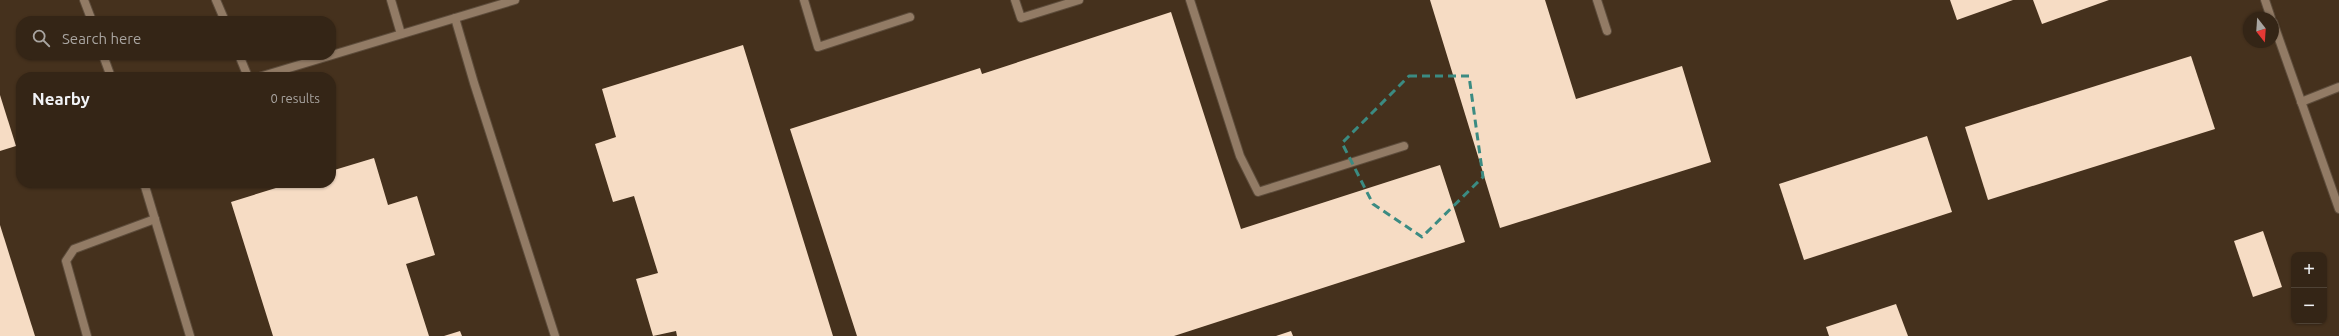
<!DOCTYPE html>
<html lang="en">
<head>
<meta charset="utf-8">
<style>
  body { margin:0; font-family:Ubuntu,sans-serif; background:#3c2d1f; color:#f1f3f6 }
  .controls { position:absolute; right:12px; bottom:12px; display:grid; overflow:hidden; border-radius:8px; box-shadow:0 1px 3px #0004 }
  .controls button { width:36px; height:36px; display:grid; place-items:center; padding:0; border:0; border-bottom:1px solid #4e4235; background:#342516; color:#f1f3f6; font:20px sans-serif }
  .compass { position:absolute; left:2243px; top:12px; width:36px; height:36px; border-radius:50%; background:#342516; box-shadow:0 1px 3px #0004; rotate:163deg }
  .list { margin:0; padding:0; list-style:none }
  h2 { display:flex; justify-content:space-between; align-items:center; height:52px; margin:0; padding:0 16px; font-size:17px }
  h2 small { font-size:13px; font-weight:400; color:#a9a5a1 }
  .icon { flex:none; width:22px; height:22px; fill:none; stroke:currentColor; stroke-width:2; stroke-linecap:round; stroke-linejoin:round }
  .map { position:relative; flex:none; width:2339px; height:336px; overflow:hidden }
  .search { position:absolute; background:#342516; box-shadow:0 1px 3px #0004; left:16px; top:16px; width:320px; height:44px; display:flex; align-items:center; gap:10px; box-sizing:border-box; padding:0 14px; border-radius:16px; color:#a9a5a1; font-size:15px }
  .panel { position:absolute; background:#342516; box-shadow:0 1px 3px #0004; left:16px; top:72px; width:320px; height:116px; border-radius:16px }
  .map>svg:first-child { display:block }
  .building { fill:#f6dcc4 }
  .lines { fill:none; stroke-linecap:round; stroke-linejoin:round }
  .service-casing { stroke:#5d4c3b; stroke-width:10 }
  .minor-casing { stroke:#5d4c3b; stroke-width:10 }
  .tertiary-casing { stroke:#5d4c3b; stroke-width:10 }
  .service { stroke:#927b65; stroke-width:8 }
  .minor { stroke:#927b65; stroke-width:8 }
  .tertiary { stroke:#927b65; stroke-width:8 }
  .marked { fill:none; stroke:#3b8b82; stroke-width:3; stroke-dasharray:8 5; stroke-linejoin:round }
</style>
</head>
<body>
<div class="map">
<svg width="2339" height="336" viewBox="0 0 2339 336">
  <rect width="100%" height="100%" fill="#45311d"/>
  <g class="building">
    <path d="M1430,0H1545L1576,99L1682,66L1711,162L1500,228Z"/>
    <path d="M1950,0H2013L1957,20Z"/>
    <path d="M2033,0H2109L2042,24Z"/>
    <path d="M1171,12L1241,229L1440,165L1465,242L1174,336H857L790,129L980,68L982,74Z"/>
    <path d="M743,45L833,336H677L676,331L653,336L636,279L658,273L634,196L613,202L595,144L616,137L602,89Z"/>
    <path d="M2191,56L2215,129L1988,200L1965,127Z"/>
    <path d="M0,95L16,146L0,151Z"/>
    <path d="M1927,136L1952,212L1804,260L1779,184Z"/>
    <path d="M374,158L388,205L417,196L435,255L406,264L429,336H273L231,202L292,183H331V171Z"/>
    <path d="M0,225L35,336H0Z"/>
    <path d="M2263,231L2282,287L2253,297L2234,241Z"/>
    <path d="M1896,304L1908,336H1829L1826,327Z"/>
    <path d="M460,331L462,336H444Z"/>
    <path d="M1291,331L1293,336H1276Z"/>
  </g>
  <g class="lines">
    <defs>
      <g id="service">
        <path d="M216,0L225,21"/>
        <path d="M391,0L401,34"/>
        <path d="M804,0L818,47L910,17"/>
        <path d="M1015,0L1021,18L1079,0"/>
        <path d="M1190,0L1240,156L1258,192L1404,146"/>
        <path d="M1597,0L1607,31"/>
        <path d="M455,18L474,83L555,336"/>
        <path d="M239,55L248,77"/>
        <path d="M2301,102L2339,87"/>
        <path d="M87,336L66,261L74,249L155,219"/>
      </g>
      <g id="minor">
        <path d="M84,0L92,21"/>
        <path d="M103,55L111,77"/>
        <path d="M259,77L515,0"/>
        <path d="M144,183L190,336"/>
      </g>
      <g id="tertiary">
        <path d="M2265,0L2271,18"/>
        <path d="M2273,22L2339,209"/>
      </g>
    </defs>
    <use href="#service" class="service-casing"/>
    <use href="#minor" class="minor-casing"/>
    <use href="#tertiary" class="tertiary-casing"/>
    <use href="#service" class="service"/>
    <use href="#minor" class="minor"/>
    <use href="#tertiary" class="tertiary"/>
  </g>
  <path class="marked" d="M1409,76H1469L1483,177L1422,237L1373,204L1342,143Z"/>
</svg>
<div class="controls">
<button>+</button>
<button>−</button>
</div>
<svg class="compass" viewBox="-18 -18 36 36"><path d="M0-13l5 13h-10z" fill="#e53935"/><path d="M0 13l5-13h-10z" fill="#a9a5a1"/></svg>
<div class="search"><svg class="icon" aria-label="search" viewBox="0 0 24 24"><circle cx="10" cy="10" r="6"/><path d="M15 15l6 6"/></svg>Search here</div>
<section class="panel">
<h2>Nearby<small>0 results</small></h2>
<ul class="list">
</ul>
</section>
</div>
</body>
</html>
